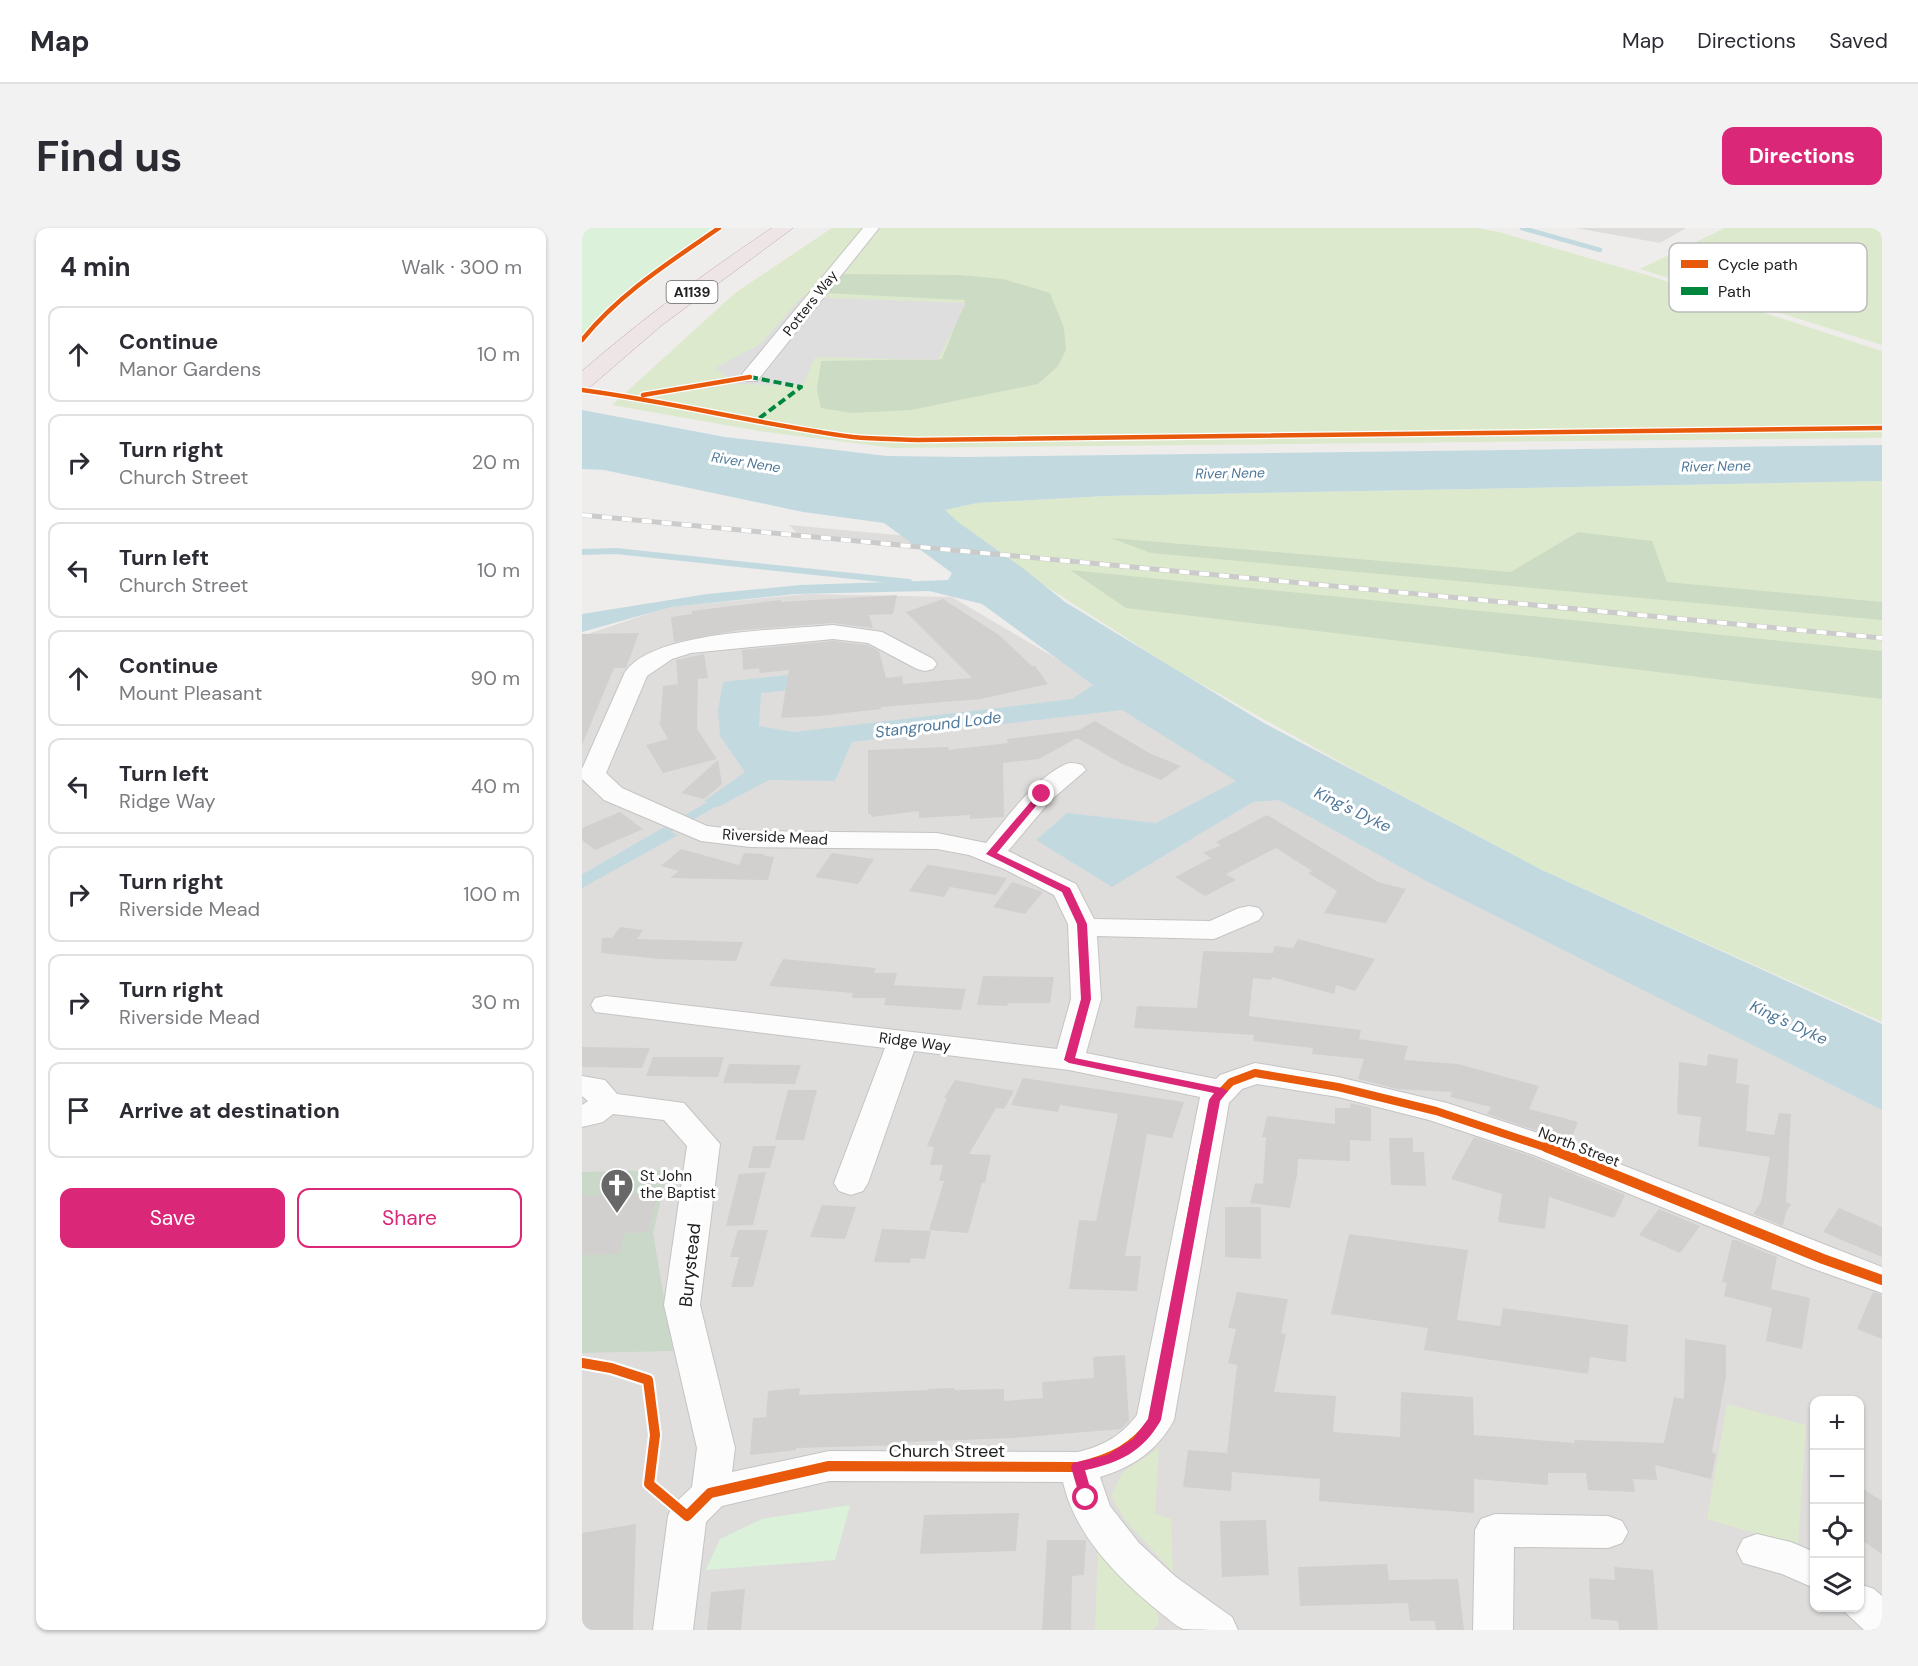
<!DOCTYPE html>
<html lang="en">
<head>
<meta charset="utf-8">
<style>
  body { margin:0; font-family:"DM Sans",sans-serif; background:#f2f2f3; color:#2b2b33 }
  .controls { position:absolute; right:18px; bottom:18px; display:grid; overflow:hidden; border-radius:12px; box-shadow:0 2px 4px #0004 }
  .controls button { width:54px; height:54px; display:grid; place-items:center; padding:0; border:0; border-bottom:2px solid #e1e1e2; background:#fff; color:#2b2b33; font:30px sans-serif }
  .stop { position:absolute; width:18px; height:18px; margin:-14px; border:4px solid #db2777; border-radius:50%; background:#fff }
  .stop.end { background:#db2777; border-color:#fff; box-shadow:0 2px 6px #0008 }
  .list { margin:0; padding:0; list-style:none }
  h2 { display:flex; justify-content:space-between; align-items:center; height:78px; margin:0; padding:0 24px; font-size:26px }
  h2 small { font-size:20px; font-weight:400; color:#7c7c81 }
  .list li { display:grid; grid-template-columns:39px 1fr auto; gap:18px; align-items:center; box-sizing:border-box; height:96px; margin:0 12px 12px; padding:0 12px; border:2px solid #e1e1e2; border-radius:12px }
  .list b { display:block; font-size:22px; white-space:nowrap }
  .list p { margin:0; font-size:20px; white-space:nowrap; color:#7c7c81 }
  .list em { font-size:20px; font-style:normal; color:#7c7c81 }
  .actions { display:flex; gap:12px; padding:18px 24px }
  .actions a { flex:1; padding:14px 0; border:2px solid #db2777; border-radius:12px; text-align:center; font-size:21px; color:#db2777 }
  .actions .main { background:#db2777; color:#fff }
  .icon { flex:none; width:33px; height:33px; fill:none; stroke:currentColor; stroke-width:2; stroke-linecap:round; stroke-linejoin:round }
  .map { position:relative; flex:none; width:1300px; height:1402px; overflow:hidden; border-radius:12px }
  header { display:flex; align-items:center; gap:36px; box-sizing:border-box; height:84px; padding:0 30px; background:#fff; border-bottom:2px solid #e1e1e2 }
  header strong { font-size:28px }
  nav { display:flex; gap:33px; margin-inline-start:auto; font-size:21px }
  .intro { display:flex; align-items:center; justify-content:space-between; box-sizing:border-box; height:144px; padding:0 36px }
  h1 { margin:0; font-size:42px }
  .button { padding:15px 27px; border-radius:12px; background:#db2777; color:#fff; font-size:21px; font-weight:700 }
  main { display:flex; gap:36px; padding:0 36px }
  aside { flex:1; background:#fff; border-radius:12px; box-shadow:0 2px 4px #0004 }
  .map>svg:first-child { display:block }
  .residential { fill:#dedddc; fill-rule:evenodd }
  .grass { fill:#dde9cd }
  .forest { fill:#ccdbc3 }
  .cemetery { fill:#cad8ca }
  .park { fill:#dbf1da }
  .parking { fill:#dfdede }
  .water { fill:#c2dadf }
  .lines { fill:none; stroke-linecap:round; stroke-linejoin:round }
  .stream-far2 { stroke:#c2dadf; stroke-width:4.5 }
  .stream-far1 { stroke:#c2dadf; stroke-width:6 }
  .stream { stroke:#c2dadf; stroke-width:8 }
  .building { fill:#d2d0ce }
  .minor-casing { stroke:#c5c4c3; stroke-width:2 }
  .trunk-casing { stroke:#c1a4ae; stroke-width:1 }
  .minor { fill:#fdfcfc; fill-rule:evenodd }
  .trunk { fill:#eee6e6; fill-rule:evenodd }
  .rail-casing { stroke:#cbcbcb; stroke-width:5 }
  .rail { stroke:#fff; stroke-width:4; stroke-dasharray:10; stroke-linecap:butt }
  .quiet { stroke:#00873e; stroke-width:4; stroke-dasharray:8 4; stroke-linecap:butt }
  .cycleway-far2-casing { stroke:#fff; stroke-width:7 }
  .cycleway-far1-casing { stroke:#fff; stroke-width:11 }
  .cycleway-casing { stroke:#fff; stroke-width:14 }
  .cycleway-far2 { stroke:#e8590c; stroke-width:4.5 }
  .cycleway-far1 { stroke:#e8590c; stroke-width:8 }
  .cycleway { stroke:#e8590c; stroke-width:10 }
  .route { fill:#db2777 }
  .labels { text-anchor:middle; stroke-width:6; stroke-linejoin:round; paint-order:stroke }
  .shield { fill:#fff; stroke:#646464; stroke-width:1.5 }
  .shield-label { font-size:14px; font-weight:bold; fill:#212121 }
  .far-street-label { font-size:14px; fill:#212121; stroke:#fff }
  .far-water-label { font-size:14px; font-style:italic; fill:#4e789a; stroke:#fff }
  .street-label { font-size:15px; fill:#212121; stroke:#fff }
  .poi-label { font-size:15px; fill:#212121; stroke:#fff; text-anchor:start }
  .water-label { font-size:16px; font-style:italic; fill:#4e789a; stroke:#fff }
  .near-street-label { font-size:18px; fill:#212121; stroke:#fff }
  .key { fill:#fff; stroke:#bcbcbc; stroke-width:1.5 }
  .key-label { font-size:16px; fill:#212121 }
</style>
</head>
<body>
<header>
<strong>Map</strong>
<nav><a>Map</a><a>Directions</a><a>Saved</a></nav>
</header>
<div class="intro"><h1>Find us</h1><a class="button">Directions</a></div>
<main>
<aside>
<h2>4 min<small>Walk · 300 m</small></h2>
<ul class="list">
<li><svg class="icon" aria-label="ahead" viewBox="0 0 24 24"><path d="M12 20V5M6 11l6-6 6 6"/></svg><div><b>Continue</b><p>Manor Gardens</p></div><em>10 m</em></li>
<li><svg class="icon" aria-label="right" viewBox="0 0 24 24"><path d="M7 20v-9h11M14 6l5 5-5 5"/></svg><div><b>Turn right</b><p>Church Street</p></div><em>20 m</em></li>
<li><svg class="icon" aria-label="left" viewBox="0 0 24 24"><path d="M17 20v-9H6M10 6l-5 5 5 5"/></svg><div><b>Turn left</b><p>Church Street</p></div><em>10 m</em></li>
<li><svg class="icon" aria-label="ahead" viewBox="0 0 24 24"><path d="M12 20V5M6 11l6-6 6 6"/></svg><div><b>Continue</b><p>Mount Pleasant</p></div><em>90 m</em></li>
<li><svg class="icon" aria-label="left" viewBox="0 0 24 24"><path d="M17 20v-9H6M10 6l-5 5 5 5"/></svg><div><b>Turn left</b><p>Ridge Way</p></div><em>40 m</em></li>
<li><svg class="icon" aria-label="right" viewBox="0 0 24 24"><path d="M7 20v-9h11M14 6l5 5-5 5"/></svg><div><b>Turn right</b><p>Riverside Mead</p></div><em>100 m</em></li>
<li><svg class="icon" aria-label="right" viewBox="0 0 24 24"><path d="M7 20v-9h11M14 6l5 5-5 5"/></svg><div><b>Turn right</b><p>Riverside Mead</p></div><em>30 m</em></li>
<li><svg class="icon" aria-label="arrive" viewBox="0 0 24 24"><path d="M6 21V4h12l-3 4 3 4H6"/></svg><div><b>Arrive at destination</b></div></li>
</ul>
<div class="actions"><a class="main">Save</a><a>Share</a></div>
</aside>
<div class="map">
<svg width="1300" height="1402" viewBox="0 0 1300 1402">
  <rect width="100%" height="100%" fill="#efedeb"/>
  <g class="residential">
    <path d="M994,0H1104L1078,15Z"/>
    <path d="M207,297L497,324L516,338L220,310Z"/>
    <path d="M225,366L370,369L706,567L1300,854V1402H0V408L86,379ZM1232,1172H1278V1380H1232Z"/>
  </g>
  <g class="grass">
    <path d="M250,0H895L917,4L1065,47L1300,123V210L312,220L177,203L30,177L153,65Z"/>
    <path d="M1143,0H1300V117L1058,41Z"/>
    <path d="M1300,253V794L960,642L783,548L591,440L462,357L367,288L363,282L395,275L524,268Z"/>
    <path d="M1145,1176L1224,1197L1216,1318L1125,1291Z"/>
    <path d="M577,1220L573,1286L589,1291L591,1344L543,1292L529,1268L541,1244Z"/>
    <path d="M516,1318L573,1377L577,1395L571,1402H513Z"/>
  </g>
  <g class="forest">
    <path d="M257,46L377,47L421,51L468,65L482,100L484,122L476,138L456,156L329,182L270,185L239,180L235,162L239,133L360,131L383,72L242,65Z"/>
    <path d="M996,304L1070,313L1085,354L1300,374V392L569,325L529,310L929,344Z"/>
    <path d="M488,342L1300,423V471L544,380Z"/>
  </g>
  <path class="cemetery" d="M86,942L71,1005L91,1123L0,1125V944Z"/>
  <g class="park">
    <path d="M0,0H140L80,42L0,109Z"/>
    <path d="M268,1277L253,1332L124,1342L138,1311L180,1291Z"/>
  </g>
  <path class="parking" d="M220,69L384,75L356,132L233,129L221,158L155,156L133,140L178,116Z"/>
  <g class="water">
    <path d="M0,182L143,209L305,228L384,229L1300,217V253L524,268L395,275L363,282L376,294L442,341L483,374L682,495L960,642L1300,796V882L846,654L697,572L671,574L530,659L454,612L485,585L574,595L654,553L540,482L270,514L253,553L187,552L136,579L122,573L163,544L138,508L136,482L141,454L225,445L226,460L179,465L177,498L212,504L490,471L511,457L400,376L347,363L214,366L89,379L0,404V386L125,366L218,357L366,352L370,345L302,295L221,284L22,242L0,241Z"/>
    <path d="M85,602L96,607L0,660V651Z"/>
  </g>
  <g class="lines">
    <path class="stream-far2" d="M940,0L1018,22"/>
    <path class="stream-far1" d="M0,324L34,323L327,354"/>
    <path class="stream" d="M0,651L137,572"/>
  </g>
  <g class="building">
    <path d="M315,367L311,386L287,387L291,400L251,395L158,402L92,414L89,389L110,386V383L199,372V374Z"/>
    <path d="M361,371L417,407L450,438H453L466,456L399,471L299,479V481L237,488L199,490L207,442L178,445L177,440L161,442L160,422L251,413L285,417L297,423L304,450L320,448L321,456L390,450L324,384Z"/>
    <path d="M57,405L44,440H32L0,517V406Z"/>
    <path d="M122,426L126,450L116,451L115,501L135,531L81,545L64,517L86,511L78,497L81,458L96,456L94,432Z"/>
    <path d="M513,493L569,526L599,538L579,552L540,536L495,510L457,531L421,535L422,589L388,591V587L337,590V583L290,589L289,586H286V522L367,519L366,522L426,515L425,511L497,502Z"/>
    <path d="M136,532L140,556L122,571L99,565Z"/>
    <path d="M38,584L61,601L13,622L0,612V600Z"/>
    <path d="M685,587L796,654L824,661L804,695L742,685L755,663L726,645L730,643L694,620L644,646L654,652L623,668L593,649L629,630L621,625L639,617L634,614Z"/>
    <path d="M99,621L157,637L162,625L183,626L182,628L192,629L186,652L88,650L97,643L79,638Z"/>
    <path d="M250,625L292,631L276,656L233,649Z"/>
    <path d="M345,637H348L425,650L414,667L368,659L362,669L327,663Z"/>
    <path d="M430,654L461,664L443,686L411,679Z"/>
    <path d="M38,699L61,702L55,711L161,714L154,733L78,731L19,725L20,710H30Z"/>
    <path d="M716,711L793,731L773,763L754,757L752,766L690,749L689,752L671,750L667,788L779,802L777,811L826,818L822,832L876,836L957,858L947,881L996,894L988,914L905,886L909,879L868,869L870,864L815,861L776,851L782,831L730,826L731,820L671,813L672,807L552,800L555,778L615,780L621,723L691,725L692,718L711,720Z"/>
    <path d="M201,731L294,740L292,745H315L312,757L384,761L379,782L302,777L304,770H270L271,765L187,758Z"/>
    <path d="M401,748L472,749L468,775H426L425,778L395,777Z"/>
    <path d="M0,819L68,820L60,840L0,839Z"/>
    <path d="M1126,826L1156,831L1154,855L1167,857L1164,903L1192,907L1197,885L1209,886L1204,974L1209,976L1204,984L1201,998L1171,986L1179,974L1188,929L1116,918L1119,889L1095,886L1097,834L1125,838Z"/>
    <path d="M71,829H142L136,849L64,848Z"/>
    <path d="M147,836L219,837L213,856L141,855Z"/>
    <path d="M441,850L602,874L590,910L565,906L543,1028H559L555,1063L487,1061L497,992L514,993L536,886L478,877L476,884L429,877Z"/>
    <path d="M373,852L432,863L422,881L414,880L387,926L409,927L403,955H400L386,1005L347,1002L362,953H357L361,937H348L352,919L345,918L365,870H362Z"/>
    <path d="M206,862H235L222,912H193Z"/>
    <path d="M769,875L789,880V913L768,912V933L716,931L715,947L708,980L668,975L673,955L681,956L684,909H680L685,888L753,896V880H768Z"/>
    <path d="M892,909L951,929L1043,967L1032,990L967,969L963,1001L916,994L920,966L869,951Z"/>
    <path d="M807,910H831V924H842L844,958L809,957Z"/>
    <path d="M171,918H194L188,940H166Z"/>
    <path d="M184,944L171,997L144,998L157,946Z"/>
    <path d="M75,966L66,1004L43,1005L37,1026L0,1027V968Z"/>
    <path d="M240,977L274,979L263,1011L228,1009Z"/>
    <path d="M643,979H679V1031L643,1029Z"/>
    <path d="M1257,980L1300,999V1029L1241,1004Z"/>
    <path d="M1077,981L1118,998L1098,1025L1057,1007Z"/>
    <path d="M300,1001L349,1003L343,1031L329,1030L328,1035L292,1034Z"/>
    <path d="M156,1002H186L171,1059H149L157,1029H148Z"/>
    <path d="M767,1006L886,1022L875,1092L918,1098L921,1080L1046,1097L1044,1134L1008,1129L1006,1146L842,1122L846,1100L749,1086Z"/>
    <path d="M1150,1012H1154L1195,1029L1189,1061L1228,1070L1220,1121L1184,1113L1190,1080L1142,1068L1145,1055L1140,1054Z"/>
    <path d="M655,1064L706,1071L699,1105L704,1106L692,1164L754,1168L751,1204L818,1209L819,1164L891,1169L892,1207L993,1215L992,1212L1082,1215L1092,1169L1102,1171L1103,1111L1144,1117V1148L1130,1224L1134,1226L1129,1251L1073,1237L1075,1252L1051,1251L1053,1264L1006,1262L1004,1245H966V1257L892,1251V1285L737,1273L738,1251L650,1244L649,1263L601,1259L606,1222L645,1225L655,1137L646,1135L654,1101L646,1100Z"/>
    <path d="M1291,1064L1300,1067V1111L1275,1101Z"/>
    <path d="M543,1127L547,1193L539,1201L432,1210L323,1214V1217L214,1220V1222L168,1227L171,1190L184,1189L186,1163L218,1160L217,1167L346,1162L347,1161L373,1160L372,1162L422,1161V1173L461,1170L460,1154L512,1150L511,1129Z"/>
    <path d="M1278,1259L1300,1273V1326L1278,1311Z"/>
    <path d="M437,1285L434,1323L338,1326L342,1287Z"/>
    <path d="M684,1292L687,1347L640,1349L638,1293Z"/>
    <path d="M54,1296L51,1402H0V1305Z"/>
    <path d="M465,1312H504L502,1347L490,1348L489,1402H460Z"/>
    <path d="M805,1336L807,1352L876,1351L882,1402H854L853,1393H828L826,1375L718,1378L716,1339Z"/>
    <path d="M1032,1339L1071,1342L1076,1402H1037L1036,1393L1009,1391L1007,1350L1033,1352Z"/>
    <path d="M163,1361L159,1402H125L129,1364Z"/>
  </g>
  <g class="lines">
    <defs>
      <g id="minor">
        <path d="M281,0H297L175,153H161L159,149L161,145Z"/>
        <path d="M251,397L300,404L351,431L355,436L351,441L343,443L335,441L286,415L251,411L109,425L90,431L65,448L24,545L40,560L125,598L168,603L355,605L404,615C427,588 450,553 482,537C488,534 493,535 500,537L504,542L469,572L426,623L494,656L512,691L628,693L657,680L667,678L677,680L681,686L677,692L632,711L515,708L519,771L504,825L634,851L638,847L673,835L756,849L865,875L974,911L1300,1039V1065L1229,1040L952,927L847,892L756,869L675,856L660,861L647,875L592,1192C575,1223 551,1239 518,1249L528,1278L557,1315L594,1349L650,1389L656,1402C644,1402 612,1402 601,1401C592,1397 583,1388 575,1382C535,1349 493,1307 481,1254L247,1253L140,1278L124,1294L111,1402H71L86,1288L91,1277L110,1259L115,1220L82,1077L105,918L82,892L31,886L21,894L0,899V877L6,873L0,868V848L23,852L35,866L102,875L138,916L118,1077L153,1220L150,1244L247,1223L496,1224C521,1218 539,1208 555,1187L618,869L487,842L332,823L286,955L281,963L269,967L257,963L252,955L303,820L13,784L9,777L13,770L24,768L475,821L489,771L486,696L472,667L422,641L387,627L355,621L168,619L119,613L22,572L0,551V541L43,444C72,402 202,402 251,397Z"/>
        <path d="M913,1286L1026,1288L1040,1293L1046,1304L1040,1315L1026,1320L932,1319L931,1402H891L893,1302L899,1291Z"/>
        <path d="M1175,1306L1209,1314L1232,1324V1360L1200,1346L1161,1335L1155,1323L1161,1311Z"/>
        <path d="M1278,1356L1292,1361L1300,1368V1402H1282L1264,1385L1261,1380H1278Z"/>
      </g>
      <path id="trunk" d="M190,0H211L80,97L8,159L0,161V143C60,91 124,44 190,0Z"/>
    </defs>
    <use href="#minor" class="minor-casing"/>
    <use href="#trunk" class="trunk-casing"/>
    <use href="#minor" class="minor"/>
    <use href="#trunk" class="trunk"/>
    <defs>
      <path id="rail" d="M0,287L1300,410"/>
    </defs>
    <use href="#rail" class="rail-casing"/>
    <use href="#rail" class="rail"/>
    <path class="quiet" d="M168,149L219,159L175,192"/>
    <defs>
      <g id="cycleway-far2">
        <path d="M0,112C38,65 88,34 137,0"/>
        <path d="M0,162C91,174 180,197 271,209C292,211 314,211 335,212L1300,200"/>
        <path d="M61,167L168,149"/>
      </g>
      <path id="cycleway-far1" d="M623,921L632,872L649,854L673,845L756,859L854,883L968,921"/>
      <g id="cycleway">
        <path d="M964,919L1241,1031L1300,1052"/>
        <path d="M0,1135L29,1140L66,1152L73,1207L67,1256L105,1288L128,1265L247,1238L496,1239C532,1230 550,1221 573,1192L623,919"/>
      </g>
    </defs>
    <use href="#cycleway-far2" class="cycleway-far2-casing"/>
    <use href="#cycleway-far1" class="cycleway-far1-casing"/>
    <use href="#cycleway" class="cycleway-casing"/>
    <use href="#cycleway-far2" class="cycleway-far2"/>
    <use href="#cycleway-far1" class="cycleway-far1"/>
    <use href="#cycleway" class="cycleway"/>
  </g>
  <path class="route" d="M457,564L464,566L415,625L488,660L505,696L509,771L493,830L640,860L646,863L638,873L579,1192C561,1224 537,1235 503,1242L511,1270L504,1275L498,1270L489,1239L491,1235L525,1227L551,1211L566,1191L627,872L632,865L487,835L482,832L499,771L495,696L480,664L404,626Z"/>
  <defs>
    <symbol id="church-pin" viewBox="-11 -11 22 30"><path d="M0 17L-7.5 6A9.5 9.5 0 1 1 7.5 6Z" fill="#696868" stroke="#fff"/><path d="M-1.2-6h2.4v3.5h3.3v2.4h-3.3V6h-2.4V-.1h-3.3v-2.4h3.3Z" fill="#fff"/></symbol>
  </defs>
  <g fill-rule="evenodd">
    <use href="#church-pin" x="16" y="938" width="38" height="52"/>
  </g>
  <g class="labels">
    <rect class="shield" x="84.5" y="53" width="51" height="22" rx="4.5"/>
    <g class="shield-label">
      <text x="110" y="69">A1139</text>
    </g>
    <g class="far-street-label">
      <text transform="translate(228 75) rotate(-52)" y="5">Potters Way</text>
    </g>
    <g class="far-water-label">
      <text transform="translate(164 234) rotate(9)" y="5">River Nene</text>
      <text transform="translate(1134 238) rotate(-1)" y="5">River Nene</text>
      <text transform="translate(648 245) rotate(-1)" y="5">River Nene</text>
    </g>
    <g class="street-label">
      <text transform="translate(193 609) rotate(3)" y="5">Riverside Mead</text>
      <text transform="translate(333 814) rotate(7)" y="5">Ridge Way</text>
      <text transform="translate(997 919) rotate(21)" y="5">North Street</text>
    </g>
    <g class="poi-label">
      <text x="58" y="953">St John<tspan x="58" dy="17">the Baptist</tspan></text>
    </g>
    <g class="water-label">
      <text transform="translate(356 496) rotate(-7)" y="6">Stanground Lode</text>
      <text transform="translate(771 581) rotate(26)" y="6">King's Dyke</text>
      <text transform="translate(1207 794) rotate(25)" y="6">King's Dyke</text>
    </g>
    <g class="near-street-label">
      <text transform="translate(108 1037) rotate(-84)" y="6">Burystead</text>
      <text x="365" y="1229">Church Street</text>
    </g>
  </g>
  <rect x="1087" y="15" width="198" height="69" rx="9" class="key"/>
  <rect x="1099" y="32" width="27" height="8" fill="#e8590c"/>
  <rect x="1099" y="59" width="27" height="8" fill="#00873e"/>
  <g class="key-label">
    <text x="1136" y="42">Cycle path</text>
    <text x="1136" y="69">Path</text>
  </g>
</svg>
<div class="controls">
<button>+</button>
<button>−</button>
<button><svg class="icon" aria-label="locate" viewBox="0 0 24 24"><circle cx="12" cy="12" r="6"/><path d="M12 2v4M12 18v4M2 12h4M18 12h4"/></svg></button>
<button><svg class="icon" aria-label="layers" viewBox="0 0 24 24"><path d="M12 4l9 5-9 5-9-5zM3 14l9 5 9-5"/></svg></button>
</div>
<div class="stop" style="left:504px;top:1270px"></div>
<div class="stop end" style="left:460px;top:566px"></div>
</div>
</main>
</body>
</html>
